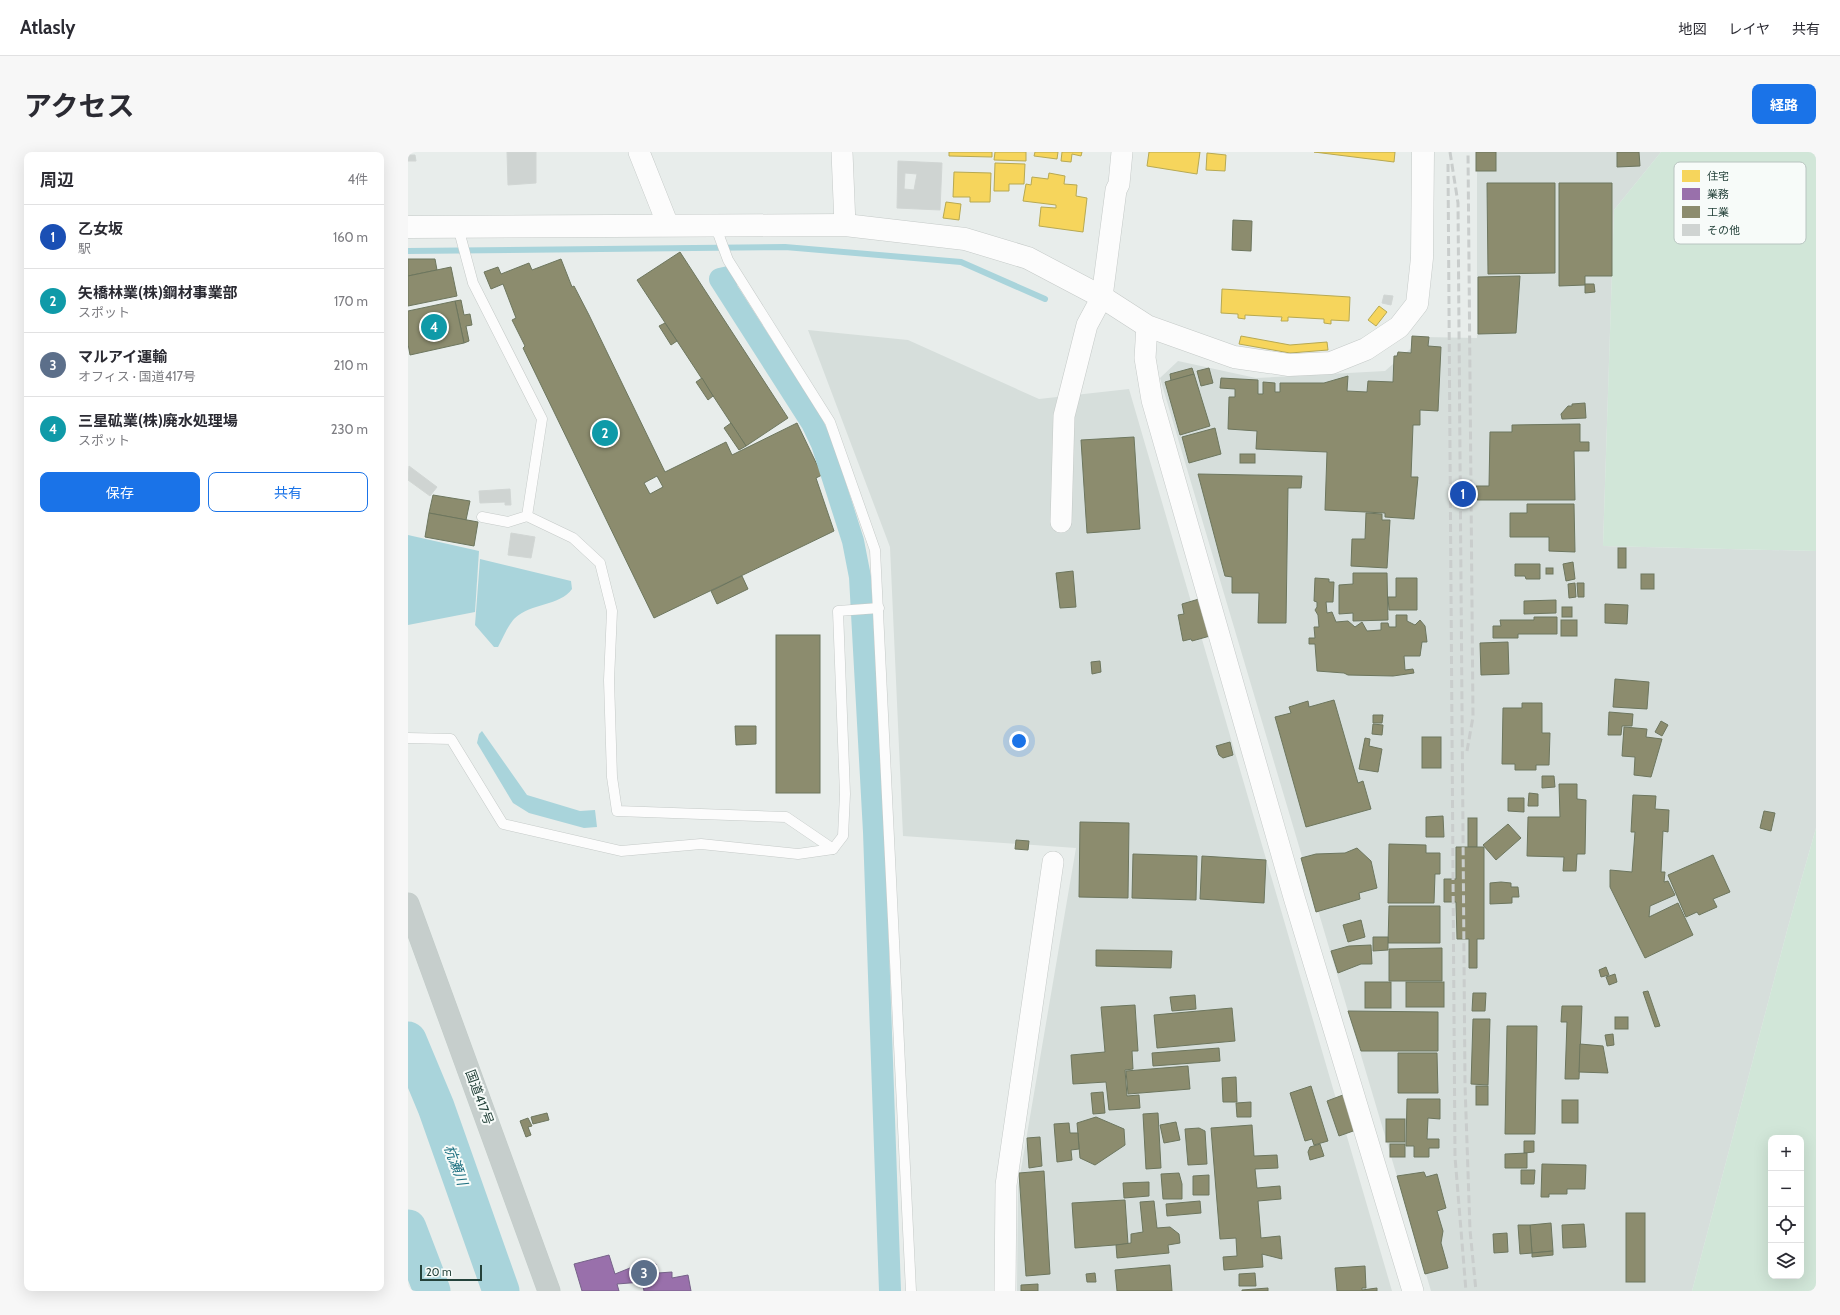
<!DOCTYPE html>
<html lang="ja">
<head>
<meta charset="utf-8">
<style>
  body { margin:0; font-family:Cabin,"Noto Sans JP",sans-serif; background:#f7f7f7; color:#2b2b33 }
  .controls { position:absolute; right:12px; bottom:12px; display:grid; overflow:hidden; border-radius:8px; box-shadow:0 4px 16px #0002 }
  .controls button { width:36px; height:36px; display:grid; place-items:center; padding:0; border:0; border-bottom:1px solid #e1e1e2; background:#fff; color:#2b2b33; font:20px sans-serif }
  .scale { position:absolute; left:12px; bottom:10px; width:62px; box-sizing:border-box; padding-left:4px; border:2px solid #24423a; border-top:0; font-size:11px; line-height:14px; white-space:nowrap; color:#24423a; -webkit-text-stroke:3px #f7fbf9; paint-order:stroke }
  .you { position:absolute; left:611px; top:589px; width:14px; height:14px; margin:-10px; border:3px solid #fff; border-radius:50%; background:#1a73e8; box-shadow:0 0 0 6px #1a73e833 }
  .badge { display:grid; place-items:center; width:26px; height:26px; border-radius:50%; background:#1a73e8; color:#fff; font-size:13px; font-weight:700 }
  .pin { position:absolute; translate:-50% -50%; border:2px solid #fff; box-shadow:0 1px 4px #0006 }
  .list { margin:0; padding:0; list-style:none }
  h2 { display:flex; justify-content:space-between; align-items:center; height:52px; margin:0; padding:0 16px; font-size:17px }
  h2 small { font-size:13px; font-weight:400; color:#7c7c81 }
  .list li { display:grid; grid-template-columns:26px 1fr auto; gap:12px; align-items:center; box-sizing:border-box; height:64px; padding:0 16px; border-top:1px solid #e1e1e2 }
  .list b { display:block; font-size:15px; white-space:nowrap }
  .list p { margin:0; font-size:13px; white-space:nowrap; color:#7c7c81 }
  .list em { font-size:13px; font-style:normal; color:#7c7c81 }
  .actions { display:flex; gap:8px; padding:12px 16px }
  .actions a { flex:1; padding:9px 0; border:1px solid #1a73e8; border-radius:8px; text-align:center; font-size:14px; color:#1a73e8 }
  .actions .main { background:#1a73e8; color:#fff }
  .icon { flex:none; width:22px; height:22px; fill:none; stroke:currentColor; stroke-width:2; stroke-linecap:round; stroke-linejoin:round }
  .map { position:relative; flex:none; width:1408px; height:1139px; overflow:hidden; border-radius:8px }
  header { display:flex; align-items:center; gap:24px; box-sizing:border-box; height:56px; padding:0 20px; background:#fff; border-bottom:1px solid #e1e1e2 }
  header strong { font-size:19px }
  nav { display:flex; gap:22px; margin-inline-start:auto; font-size:14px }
  .intro { display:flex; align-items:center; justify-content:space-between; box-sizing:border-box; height:96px; padding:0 24px }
  h1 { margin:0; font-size:28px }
  .button { padding:10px 18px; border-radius:8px; background:#1a73e8; color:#fff; font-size:14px; font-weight:700 }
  main { display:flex; gap:24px; padding:0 24px }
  aside { flex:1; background:#fff; border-radius:8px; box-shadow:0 4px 16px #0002 }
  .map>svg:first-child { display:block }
  .built { fill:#d6dedb }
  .green { fill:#d1e6d8; fill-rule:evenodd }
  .water { fill:#a9d4db }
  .homes { fill:#f6d55c; stroke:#b7a952 }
  .offices { fill:#9970ab; stroke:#766289 }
  .industry { fill:#8c8c6e; stroke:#6d765e; fill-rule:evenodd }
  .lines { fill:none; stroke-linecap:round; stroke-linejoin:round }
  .stream { stroke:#a9d4db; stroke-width:6 }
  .canal { stroke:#a9d4db; stroke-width:22 }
  .river { stroke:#a9d4db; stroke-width:37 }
  .building { fill:#cfd4d2; stroke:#d1d6d4; fill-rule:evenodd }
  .service-casing { stroke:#c5cac8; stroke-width:11 }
  .minor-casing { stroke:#c5cac8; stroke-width:22 }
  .tertiary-casing { stroke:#c5cac8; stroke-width:23 }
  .trunk-casing { stroke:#c3ccc9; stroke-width:23 }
  .service { stroke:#fcfcfc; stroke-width:10 }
  .minor { stroke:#fcfcfc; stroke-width:21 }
  .tertiary { stroke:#fcfcfc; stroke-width:22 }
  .trunk { stroke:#c6cecc; stroke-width:22 }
  .rail { stroke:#c9cdcc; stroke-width:3; stroke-dasharray:8 4; stroke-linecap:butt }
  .labels { text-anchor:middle; stroke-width:4; stroke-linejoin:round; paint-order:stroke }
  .street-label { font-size:13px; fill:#24423a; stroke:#f7fbf9 }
  .water-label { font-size:14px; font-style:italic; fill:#1c6f80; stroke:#f7fbf9 }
  .key { fill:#f7fbf9; stroke:#b8c4c0; stroke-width:1 }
  .key-label { font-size:11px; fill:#24423a }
</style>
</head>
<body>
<header>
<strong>Atlasly</strong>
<nav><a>地図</a><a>レイヤ</a><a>共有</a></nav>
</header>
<div class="intro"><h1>アクセス</h1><a class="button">経路</a></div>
<main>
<aside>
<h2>周辺<small>4件</small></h2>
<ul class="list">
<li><span class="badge" style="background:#1a4fb4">1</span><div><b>乙女坂</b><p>駅</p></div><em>160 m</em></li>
<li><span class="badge" style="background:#0f9aa8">2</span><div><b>矢橋林業(株)鋼材事業部</b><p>スポット</p></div><em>170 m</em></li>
<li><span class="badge" style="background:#5c6f8a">3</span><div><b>マルアイ運輸</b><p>オフィス · 国道417号</p></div><em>210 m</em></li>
<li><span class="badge" style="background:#0f9aa8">4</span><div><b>三星砿業(株)廃水処理場</b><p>スポット</p></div><em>230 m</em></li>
</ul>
<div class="actions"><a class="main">保存</a><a>共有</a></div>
</aside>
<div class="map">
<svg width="1408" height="1139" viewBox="0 0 1408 1139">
  <rect width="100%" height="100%" fill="#e8edeb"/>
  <g class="built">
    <path d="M1069,0H1253L1206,58L1195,394L1408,399V676L1380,775L1284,1139H1023L752,226L770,209L848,226L977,219L1016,185L1069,186Z"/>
    <path d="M400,178L500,188L631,247L721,237L984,1139H609L610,1035L668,696L495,684L482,395Z"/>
  </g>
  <g class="green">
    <path d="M1253,0H1408V399L1195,394L1206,58Z"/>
    <path d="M1408,676V1139H1284L1380,775ZM1363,986H1393V1124H1363Z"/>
  </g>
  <g class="water">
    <path d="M0,383L71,399L67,460L0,473Z"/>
    <path d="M72,407L163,429L164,437C152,454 123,451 107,466C100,473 95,486 90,495H86L67,473Z"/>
    <path d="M74,579L119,643L172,659L187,658L189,675L176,676L121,661L105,651L69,591L71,582Z"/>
  </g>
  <g class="homes">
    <path d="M541,0H584V5L541,4Z"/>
    <path d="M587,0H618V9L586,8Z"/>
    <path d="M627,0H650L649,7L626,4Z"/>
    <path d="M654,0H674L673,4L664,2L663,10L653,9Z"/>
    <path d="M741,0H792L789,22L739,14Z"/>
    <path d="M906,0H987L986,10Z"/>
    <path d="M799,1L818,3L817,19L798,18Z"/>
    <path d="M587,11L617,12L616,32H601V39H586Z"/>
    <path d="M546,20L583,21L582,50H562V45H545Z"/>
    <path d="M641,21L657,24L656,32L669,33L668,44L679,46L675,80L631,74L633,55L648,56V53L615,49L618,32L623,33L624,25L640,27Z"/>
    <path d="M538,50L553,52L551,68L535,66Z"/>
    <path d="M814,137L942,145L941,169L923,168V172L916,171V167L880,165V169H873L874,165L837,163V167L830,166V162L813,161Z"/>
    <path d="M971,154L979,160L968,174L960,168Z"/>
    <path d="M833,184L882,193L919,190L920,198L882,201L831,192Z"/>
  </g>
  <path class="offices" d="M201,1103L207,1122L227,1114L248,1112L250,1121L264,1120V1126L280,1123L283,1139H236L234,1130L209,1132L211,1139H174L166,1112Z"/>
  <g class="industry">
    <rect x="1068" y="0" width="20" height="19"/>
    <path d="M1209,0H1231L1232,14L1209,15Z"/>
    <path d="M1079,31H1147V121L1080,122Z"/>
    <path d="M1151,31H1204V124H1177V133L1151,134Z"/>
    <path d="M825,68L844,69L843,99L824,98Z"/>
    <path d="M272,100L380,266L338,294L229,128Z"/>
    <path d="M0,107H27L29,118L0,124Z"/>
    <path d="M153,107L164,135L166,134L181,163L257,320L318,290L324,303L389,271L414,323L408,326L426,379L246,466L115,196L117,194L104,168L108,166L95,132L83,137L76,120L90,115L93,122L121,111L124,118ZM249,324L255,335L242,342L236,331Z"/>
    <path d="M43,115L49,144L0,154V124Z"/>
    <path d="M1112,124L1108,181L1070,182V125Z"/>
    <path d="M1177,132H1186L1187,140L1177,141Z"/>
    <path d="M53,148L56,163L62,162L64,173L58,174L61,189L56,191L47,149Z"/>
    <path d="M47,149L56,191L2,203L0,192V159Z"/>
    <path d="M257,171L269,189L263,193L251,174Z"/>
    <path d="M1004,184L1021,185L1020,194L1033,195L1030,259L1012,258V273H1005L1003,325H1010L1006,367L977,365V361L917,358L919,300L848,297L849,279L820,277L821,245H827V237L812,236L813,226L850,228V242H855V230L867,231V240H872V231H916L940,224L939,239L959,240L960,229L985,230L986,204H989L990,200L1003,201Z"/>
    <path d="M784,216L786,222L763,229L762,222Z"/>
    <path d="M801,216L805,231L793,234L789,219Z"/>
    <path d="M786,222L802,274L772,283L757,230Z"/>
    <path d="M294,226L305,244L300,248L288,230Z"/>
    <path d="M1177,251L1178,266L1154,267L1153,262L1160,254H1164V252Z"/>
    <path d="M323,271L338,294L331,298L316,276Z"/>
    <path d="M1172,272V290H1181V299H1166L1167,348H1069L1068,334H1081L1082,280H1104V273Z"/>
    <path d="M807,276L813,302L781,311L774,285Z"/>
    <path d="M726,285L732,377L679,381L673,288Z"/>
    <rect x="832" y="302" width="15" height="9"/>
    <path d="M790,322L894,324L893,336H880L878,471H850L851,441H824V425L817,424Z"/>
    <path d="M25,343L62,349L58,368L21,361Z"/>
    <path d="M1119,352H1166L1167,400L1141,399V385H1102V361H1119Z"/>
    <path d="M21,361L70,370L66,394L17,385Z"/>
    <path d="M958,361L974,362V368H982L979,416L943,414L944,387H957Z"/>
    <rect x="1210" y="396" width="8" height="20"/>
    <path d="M1165,410L1167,427L1158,429L1155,412Z"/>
    <path d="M1107,412H1132V427H1118L1117,424H1107Z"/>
    <rect x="1138" y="416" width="7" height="6"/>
    <path d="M665,419L668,455L652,456L648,421Z"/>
    <path d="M945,421H979L980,468L945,469V461L931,462V433L945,432Z"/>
    <rect x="1233" y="422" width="13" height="15"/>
    <path d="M334,424L340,437L309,452L303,439Z"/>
    <path d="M907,426L921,427V430H926L925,450H918L919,461L924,460L928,470L940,469L947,475L954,470L959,479L973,478V471H980L981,475H988V463H999V469L1007,473L1012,468L1017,474L1019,490H1014L1012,504H996L997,518L1005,517L1006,521L985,524L940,523L936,521L909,519L907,492H901V486H907L906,475H911L910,463L907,458L909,455V450L906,449Z"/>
    <path d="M988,426H1009V458H981L980,445H988Z"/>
    <path d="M1167,431L1168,445L1161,446L1160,432Z"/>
    <path d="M1169,431H1176V445H1170Z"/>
    <path d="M791,447L802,484L784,489L783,487L775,489L770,463L776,462L774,452Z"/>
    <path d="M1148,448V461L1116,462V449Z"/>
    <path d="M1197,452L1220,453L1219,472L1197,471Z"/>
    <rect x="1154" y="455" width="10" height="10"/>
    <path d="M1126,465H1149V482H1110V486H1085V474H1093L1092,468H1126Z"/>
    <rect x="1153" y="468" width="16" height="16"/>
    <rect x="368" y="483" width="44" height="158"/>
    <path d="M1100,490L1101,522L1073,523L1072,491Z"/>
    <path d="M692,509L693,520L684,522L683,510Z"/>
    <path d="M1207,527L1241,530L1239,557L1205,555Z"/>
    <path d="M926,548L950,631L955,629L963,657L898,675L867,565L883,561L881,555L900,549L901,555Z"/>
    <path d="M1114,551H1134V581H1142L1141,613H1128V618H1107V612H1094L1095,556H1114Z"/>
    <path d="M1201,560L1225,562L1224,574H1214L1213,583H1200Z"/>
    <path d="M965,563H975L974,571H965Z"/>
    <path d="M1253,569L1260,573L1254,584L1247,580Z"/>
    <path d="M965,572L975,573L974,583L964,582Z"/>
    <path d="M327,574H348V592L328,593Z"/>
    <path d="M1216,575L1239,577L1238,585L1254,587L1243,625L1226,623L1227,605L1214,604Z"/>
    <rect x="1014" y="585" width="19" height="31"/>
    <path d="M957,586L962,587L961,594L974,597L970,620L951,617Z"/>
    <path d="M822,590L825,603L815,606L811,603L808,594Z"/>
    <path d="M1134,624H1146L1147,635L1134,636Z"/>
    <path d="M1151,632H1169V647L1178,648L1177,702H1169L1168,719H1155L1156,705L1119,704L1120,665H1152Z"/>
    <path d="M1121,641L1130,642V654H1120Z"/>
    <path d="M1225,643L1248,644L1247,657L1261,658L1260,680L1255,679L1253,720H1257L1256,730L1260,729L1267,743L1242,754L1241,765L1270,751L1285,783L1237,806L1202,735V718L1224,720L1227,680H1223Z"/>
    <path d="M1100,646H1116V660L1100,659Z"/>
    <path d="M1356,659L1367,661L1363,679L1352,676Z"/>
    <path d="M1035,664L1036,685H1018V665Z"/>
    <rect x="1060" y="666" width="9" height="29"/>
    <path d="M672,670L721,671L720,746L671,745Z"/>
    <path d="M1100,672L1113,686L1088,708L1075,693Z"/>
    <path d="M608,688L621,689L620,698L607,697Z"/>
    <path d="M981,692L1018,693V701H1032V722H1027L1026,751H980Z"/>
    <path d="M1048,695H1076V787H1069V816H1061V787H1049L1048,750H1036V727H1048Z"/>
    <path d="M949,696L963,709L969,736L951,741L952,747L908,760L893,706L908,702L937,701Z"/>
    <path d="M725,702L789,704L788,748L724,746Z"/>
    <path d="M1305,703L1322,740L1305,747L1309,755L1291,763L1289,760L1278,765L1260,723Z"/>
    <path d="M794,704L858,708L856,751L792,747Z"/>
    <path d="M1093,730L1103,731V735H1110L1111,745H1104V751L1082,752V731Z"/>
    <path d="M981,754H1032V791H980Z"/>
    <path d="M953,768L957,785L940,790L935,773Z"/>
    <path d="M965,785H980V798L965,799Z"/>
    <path d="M963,793L964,812H953L930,821L923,799L941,794Z"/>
    <path d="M1034,796V829H981V797Z"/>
    <path d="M688,798L764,799L763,816L688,814Z"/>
    <path d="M1198,815L1201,823L1193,825L1191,818Z"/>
    <path d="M1207,822L1209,830L1201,833L1198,825Z"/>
    <rect x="957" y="830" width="26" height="26"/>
    <rect x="998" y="830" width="38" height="25"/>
    <path d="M1240,839L1252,874L1247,875L1235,840Z"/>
    <path d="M1065,841H1078L1077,859H1064Z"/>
    <path d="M787,843L788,857L764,859L762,845Z"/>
    <path d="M727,853L730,899H724L725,917L717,918L719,944L731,943L732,956L701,958L698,930L665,932L663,903L697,900L693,855Z"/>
    <path d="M1154,854H1174L1171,927H1157L1159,870H1153Z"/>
    <path d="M824,856L827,889L749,896L746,863Z"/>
    <path d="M940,859L1030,860V899H953Z"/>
    <rect x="1207" y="865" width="13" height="12"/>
    <path d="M1065,867H1082L1080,933L1063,932Z"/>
    <path d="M1099,874H1129L1127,982H1097Z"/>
    <path d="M1205,882L1206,893L1199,894L1197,883Z"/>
    <path d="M1172,892L1195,894L1200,921L1171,920Z"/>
    <path d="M811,896L812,909L745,914L744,901Z"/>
    <path d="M990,901H1029L1030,941H990Z"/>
    <path d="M780,914L782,937L720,942L718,919Z"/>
    <path d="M828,925L829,950H815L814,926Z"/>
    <path d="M903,934L920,989L906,993L904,987L897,989L882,941Z"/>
    <rect x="1068" y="934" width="12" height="19"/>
    <path d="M695,940L697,961L685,962L683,941Z"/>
    <path d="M935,943L948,978L931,984L919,949Z"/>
    <path d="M999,947H1032V967L1020,966L1019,987H1031V996H1021V1005H1006V994H998Z"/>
    <rect x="1154" y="948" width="16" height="23"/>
    <path d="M843,950V965H829L828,951Z"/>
    <path d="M139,961L141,968L125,972L123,965Z"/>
    <path d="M750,961L753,1016L738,1017L735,962Z"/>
    <path d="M688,965L716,977L717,993L687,1013L672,1006L669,971Z"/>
    <path d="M120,966L124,974L120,975L123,983L118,985L112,969Z"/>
    <rect x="978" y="967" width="19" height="23"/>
    <path d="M768,970L772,988L756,991L752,973Z"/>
    <path d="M661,971L662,981H670L671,997L663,998L664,1008L649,1010L646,972Z"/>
    <path d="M844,973L846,1004L869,1003L870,1016L847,1017L849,1036L872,1034L873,1047L850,1049L853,1086L872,1084L874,1107L854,1102L855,1115L816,1118L815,1105L829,1104L828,1086L812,1087L803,976Z"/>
    <path d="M791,976L797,979L799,1012L780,1013L777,977Z"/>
    <path d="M632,985L634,1014L621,1016L619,986Z"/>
    <path d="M1116,989H1126V1000L1116,1001Z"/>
    <path d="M912,992L916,1004L902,1008L900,1000L902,995Z"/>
    <rect x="982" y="992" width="15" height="13"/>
    <path d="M1119,1001V1016H1097V1002Z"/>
    <path d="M1134,1012L1178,1013L1177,1037H1159V1042H1141V1045H1133Z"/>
    <path d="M1113,1018H1127L1126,1032H1113Z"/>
    <path d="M636,1019L642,1122L618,1124L611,1021Z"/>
    <path d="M1016,1020L1018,1025L1029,1022L1038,1056L1029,1059L1035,1079L1033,1091L1040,1116L1017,1122L989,1024Z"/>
    <path d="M771,1021L774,1032V1047H755L753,1022Z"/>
    <path d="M801,1023V1043H785V1024Z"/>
    <path d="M741,1030V1044L716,1046L715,1031Z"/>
    <path d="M717,1048L720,1092L667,1096L664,1051Z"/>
    <path d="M746,1049L749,1076L762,1075L771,1082L772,1091L760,1093L761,1101L709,1106L708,1093L723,1091V1082L735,1080L732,1050Z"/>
    <path d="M792,1049L793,1061L759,1064L758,1052Z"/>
    <rect x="1218" y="1061" width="19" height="69"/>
    <path d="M1143,1071L1145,1099L1124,1101L1122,1073Z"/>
    <path d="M1176,1072L1178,1095L1155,1096L1154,1073Z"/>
    <path d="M1110,1073H1122L1124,1101L1112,1102Z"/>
    <path d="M1099,1081L1100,1100L1086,1101L1085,1082Z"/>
    <path d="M1145,1099V1103L1124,1105V1101Z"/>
    <path d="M762,1113L764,1139H709L707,1118Z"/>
    <path d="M957,1114L958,1136H954V1138L969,1136V1139H929L927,1116Z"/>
    <path d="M687,1121L688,1130H679L678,1122Z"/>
    <path d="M847,1121L848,1134H831V1122Z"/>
    <path d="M630,1132V1139H613V1133Z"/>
    <path d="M860,1136V1139H834V1138Z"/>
  </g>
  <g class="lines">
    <path class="stream" d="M0,99L377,95L553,110L637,147"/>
    <path class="canal" d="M321,125L312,127L404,271L414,292L445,389L452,425L466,680L482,1139"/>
    <g class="river">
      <path d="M0,888L28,955L93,1139"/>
      <path d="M0,1076L24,1139"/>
    </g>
  </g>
  <g class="building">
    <path d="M99,0H128V31L100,33Z"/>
    <path d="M0,3H7L8,9H0Z"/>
    <path d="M490,9L534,11L532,58L489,56ZM497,21L509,22L506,38L496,37Z"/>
    <path d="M976,143L985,144L983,153L974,151Z"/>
    <path d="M1,314L29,335L22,344L0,328Z"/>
    <path d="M102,337L103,353H97V350L72,351L71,339Z"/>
    <path d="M103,381L127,385L123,406L100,403Z"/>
  </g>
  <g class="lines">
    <defs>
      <g id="service">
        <path d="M307,73L320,108L422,270L467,398L503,1139"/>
        <path d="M50,75L65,131L134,267L119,364L100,370L74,365"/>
        <path d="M119,364L165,386L192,411L204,459L201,528L204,625L209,659L378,665L425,697L435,684L437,642L430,459L471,456"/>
        <path d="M0,586L43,587L95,672L213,699L293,692L390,702L425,697"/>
      </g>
      <g id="minor">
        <path d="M231,0L260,73"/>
        <path d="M434,0L437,73"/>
        <path d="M739,174L737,206L744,248L886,745L1005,1139"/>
        <path d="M653,370L656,264L679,173L694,145L708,38L711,32L714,0"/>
        <path d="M597,1139L598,1033L645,710"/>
      </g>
      <path id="tertiary" d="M0,75L437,73L557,87L620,106L694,145L739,174L826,205L881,213L923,211L958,197L991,175L1009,152L1014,106L1015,0"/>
      <path id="trunk" d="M0,752L141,1139"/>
    </defs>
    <use href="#service" class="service-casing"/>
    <use href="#minor" class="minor-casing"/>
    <use href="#tertiary" class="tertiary-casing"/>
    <use href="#trunk" class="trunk-casing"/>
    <use href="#service" class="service"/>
    <use href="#minor" class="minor"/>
    <use href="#tertiary" class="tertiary"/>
    <use href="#trunk" class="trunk"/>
    <g class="rail">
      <path d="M1042,0L1050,51L1057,933L1062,1078L1068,1139"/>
      <path d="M1040,12L1047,1005L1058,1139"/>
      <path d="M1059,599L1065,565L1060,0"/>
    </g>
  </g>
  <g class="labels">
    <g class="street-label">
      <text transform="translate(72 945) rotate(70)" y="5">国道417号</text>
    </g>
    <g class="water-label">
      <text transform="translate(48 1013) rotate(70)" y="5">杭瀬川</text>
    </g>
  </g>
  <rect x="1266" y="10" width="132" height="82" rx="6" class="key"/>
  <rect x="1274" y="18" width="18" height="12" fill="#f6d55c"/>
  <rect x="1274" y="36" width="18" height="12" fill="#9970ab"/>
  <rect x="1274" y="54" width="18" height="12" fill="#8c8c6e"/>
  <rect x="1274" y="72" width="18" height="12" fill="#cfd4d2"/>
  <g class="key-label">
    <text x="1299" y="28">住宅</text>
    <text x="1299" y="46">業務</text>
    <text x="1299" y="64">工業</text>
    <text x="1299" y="82">その他</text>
  </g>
</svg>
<div class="controls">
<button>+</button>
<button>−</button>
<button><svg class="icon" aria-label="locate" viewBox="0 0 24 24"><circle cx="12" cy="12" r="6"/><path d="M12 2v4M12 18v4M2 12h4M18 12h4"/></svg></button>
<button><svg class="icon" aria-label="layers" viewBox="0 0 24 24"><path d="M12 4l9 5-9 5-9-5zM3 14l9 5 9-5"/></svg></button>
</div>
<div class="scale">20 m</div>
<div class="you"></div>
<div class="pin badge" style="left:1055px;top:342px;background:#1a4fb4">1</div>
<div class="pin badge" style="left:197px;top:281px;background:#0f9aa8">2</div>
<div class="pin badge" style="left:236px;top:1121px;background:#5c6f8a">3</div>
<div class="pin badge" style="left:26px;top:175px;background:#0f9aa8">4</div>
</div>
</main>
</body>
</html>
